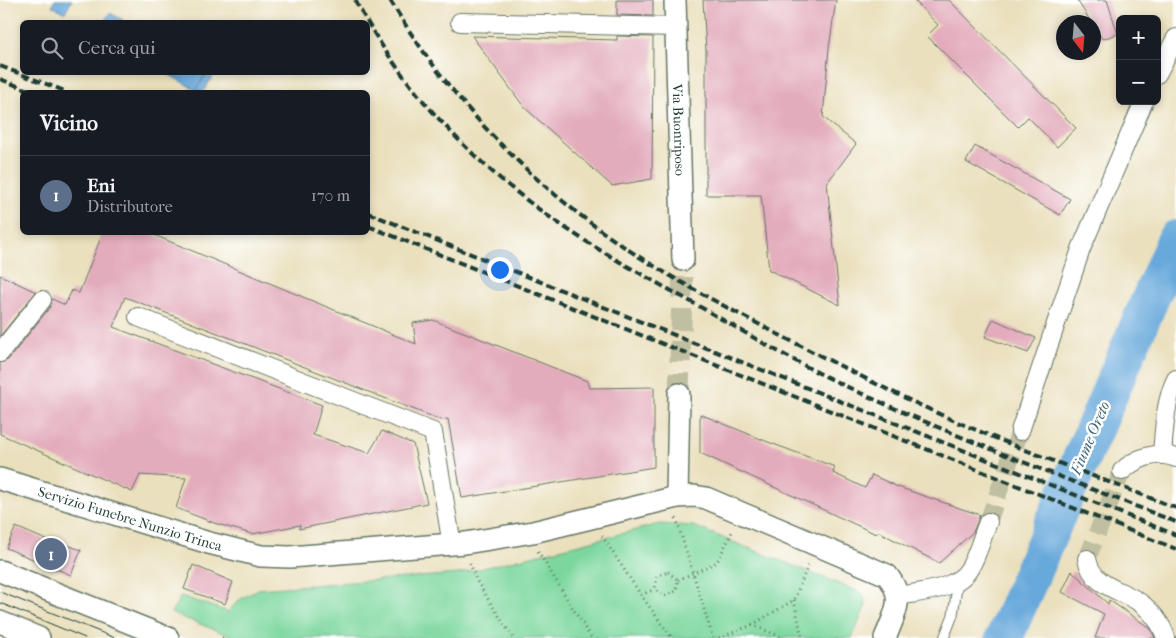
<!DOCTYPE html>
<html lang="it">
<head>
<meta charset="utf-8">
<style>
  body { margin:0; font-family:"IM FELL French Canon",serif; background:#242831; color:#f1f3f6 }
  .controls { position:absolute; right:15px; top:15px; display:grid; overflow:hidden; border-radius:8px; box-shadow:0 2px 8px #0003 }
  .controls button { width:45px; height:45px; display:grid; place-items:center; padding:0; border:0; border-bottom:1px solid #363941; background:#171b24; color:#f1f3f6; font:25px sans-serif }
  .compass { position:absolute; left:1056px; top:15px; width:45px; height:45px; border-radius:50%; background:#171b24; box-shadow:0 2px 8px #0003; rotate:164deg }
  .you { position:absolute; left:499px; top:269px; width:18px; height:18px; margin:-12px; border:4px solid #fff; border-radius:50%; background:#1a73e8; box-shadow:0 0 0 8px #1a73e833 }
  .badge { display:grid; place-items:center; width:32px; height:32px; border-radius:50%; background:#d690ce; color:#fff; font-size:16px; font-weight:700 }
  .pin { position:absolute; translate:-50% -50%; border:2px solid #fff; box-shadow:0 1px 5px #0006 }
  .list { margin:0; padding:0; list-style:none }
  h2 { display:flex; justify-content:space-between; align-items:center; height:65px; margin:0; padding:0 20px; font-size:21px }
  h2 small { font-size:16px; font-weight:400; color:#9ea1a6 }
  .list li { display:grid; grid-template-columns:32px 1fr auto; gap:15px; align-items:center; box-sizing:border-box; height:80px; padding:0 20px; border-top:1px solid #363941 }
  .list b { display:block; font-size:19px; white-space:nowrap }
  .list p { margin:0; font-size:16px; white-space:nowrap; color:#9ea1a6 }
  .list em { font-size:16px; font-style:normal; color:#9ea1a6 }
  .icon { flex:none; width:28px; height:28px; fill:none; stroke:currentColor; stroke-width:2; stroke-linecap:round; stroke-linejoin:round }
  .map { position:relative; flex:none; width:1176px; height:638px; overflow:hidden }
  .search { position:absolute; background:#171b24; box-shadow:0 2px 8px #0003; left:20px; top:20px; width:350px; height:55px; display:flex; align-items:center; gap:12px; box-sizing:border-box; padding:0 18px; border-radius:8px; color:#9ea1a6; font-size:19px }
  .panel { position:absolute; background:#171b24; box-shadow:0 2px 8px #0003; left:20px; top:90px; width:350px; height:145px; border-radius:8px }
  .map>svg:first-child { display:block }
  .green { fill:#7cd79d; stroke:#4e8a68 }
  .water { fill:#67a9db; stroke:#437388 }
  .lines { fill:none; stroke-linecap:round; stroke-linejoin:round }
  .river { stroke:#67a9db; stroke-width:38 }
  .building { fill:#e3acbc }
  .minor-tunnel { stroke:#c1bfa2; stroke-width:18; stroke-dasharray:18 9; stroke-linecap:butt }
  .tertiary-tunnel { stroke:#c1bfa2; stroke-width:21; stroke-dasharray:21 11; stroke-linecap:butt }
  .service-casing { stroke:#667664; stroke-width:11 }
  .minor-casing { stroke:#667664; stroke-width:20 }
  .tertiary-casing { stroke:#667664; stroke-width:24 }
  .path { stroke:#667664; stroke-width:3; stroke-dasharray:1 4; stroke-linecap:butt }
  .service { stroke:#fff; stroke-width:9 }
  .minor { stroke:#fff; stroke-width:18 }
  .tertiary { stroke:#fff; stroke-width:21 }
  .tram { stroke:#1f3d34; stroke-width:1 }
  .rail { stroke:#1f3d34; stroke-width:4; stroke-dasharray:8 4; stroke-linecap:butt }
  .labels { text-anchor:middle; stroke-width:5; stroke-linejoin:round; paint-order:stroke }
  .street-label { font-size:14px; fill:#1f3d34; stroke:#fff }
  .water-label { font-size:15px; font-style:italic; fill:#38636e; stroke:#fff }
</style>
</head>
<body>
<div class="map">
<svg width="1176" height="638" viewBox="0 0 1176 638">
  <rect width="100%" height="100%" fill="#fff"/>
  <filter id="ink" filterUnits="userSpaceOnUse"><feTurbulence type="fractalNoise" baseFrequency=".02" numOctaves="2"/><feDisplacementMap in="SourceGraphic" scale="10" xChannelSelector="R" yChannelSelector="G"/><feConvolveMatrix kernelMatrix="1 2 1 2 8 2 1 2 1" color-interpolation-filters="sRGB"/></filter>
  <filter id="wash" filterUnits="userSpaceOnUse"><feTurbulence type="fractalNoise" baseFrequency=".0096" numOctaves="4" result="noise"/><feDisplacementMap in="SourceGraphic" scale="20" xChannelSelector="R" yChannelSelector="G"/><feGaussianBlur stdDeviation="1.12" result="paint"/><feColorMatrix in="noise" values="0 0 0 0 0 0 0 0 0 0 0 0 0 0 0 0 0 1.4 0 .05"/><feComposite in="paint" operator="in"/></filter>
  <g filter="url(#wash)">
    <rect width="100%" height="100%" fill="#eae0bd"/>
    <path class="green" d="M660,524L693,526L862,593L866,605L852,638H236L171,613L181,596L228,612L238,601L258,589L459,574Z"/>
    <g class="water">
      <path d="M55,0H72L65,13L52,6Z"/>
      <path d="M110,13L123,20L122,22H104Z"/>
      <path d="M166,73H206L196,90Z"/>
      <path d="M207,73H215L203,92L196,90Z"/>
    </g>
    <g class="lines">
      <path class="river" d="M1004,638L1176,239"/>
    </g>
    <g id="blocks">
      <g class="building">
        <path d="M617,0H653V16L617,15Z"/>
        <path d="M703,0H836L829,48L823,117L856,144L827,183L840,305L769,270L761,195H706V50Z"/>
        <path d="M914,0H949L1076,128L1057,147L1028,117L1018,127L927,36L938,25Z"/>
        <path d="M1077,0H1107L1118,34L1102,39L1094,26V22H1091Z"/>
        <path d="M472,36L617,40V36L653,37L652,179L612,186L524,107Z"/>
        <path d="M975,146L1070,199L1060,215L966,162Z"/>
        <path d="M103,232H147L416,344L413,323L433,320L587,381L589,388L654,387V467L462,498L448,419L441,420L125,297L113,327L322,405L313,435L369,453L382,431L413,444L427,503L299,529L300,525L252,534L214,523L176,508L186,478L140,475L132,492L0,434V363L8,360L50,307L52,299L65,305L72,290L79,293Z"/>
        <path d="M0,275L36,292L0,336Z"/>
        <path d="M993,319L1036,338L1028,353L985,337Z"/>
        <path d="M700,414L768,442L835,467L833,473L865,488L872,475L898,487L980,515L973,532L939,563L877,531L876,534L700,453Z"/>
        <path d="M16,527L58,545L59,542L81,550L71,575L6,548Z"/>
        <path d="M193,565L233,582L225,604L184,589Z"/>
        <path d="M1072,571L1108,604L1109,600L1150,628L1155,638H1095L1104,614L1062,592Z"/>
      </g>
    </g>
  </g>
  <g filter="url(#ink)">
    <use href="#blocks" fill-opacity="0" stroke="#667664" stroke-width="1"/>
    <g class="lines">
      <g class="minor-tunnel">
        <path d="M988,522L1020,431"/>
        <path d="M1087,559L1122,471"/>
      </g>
      <path class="tertiary-tunnel" d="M679,394L683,260"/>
      <defs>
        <path id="service" d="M944,638L953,615L958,580"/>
        <g id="minor">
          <path d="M460,22L677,27"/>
          <path d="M1157,74L1176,38"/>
          <path d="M138,317L433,432L452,545"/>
          <path d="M0,353L42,300"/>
          <path d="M1020,431L1081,249L1144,101"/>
          <path d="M1162,455C1164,430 1165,401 1176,379"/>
          <path d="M1122,471C1136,458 1157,450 1176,458"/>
          <path d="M1087,559C1093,587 1118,588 1139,602C1151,610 1162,624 1166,638"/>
          <path d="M898,596C919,592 957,590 969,569C978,555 982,537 988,522"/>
        </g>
        <g id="tertiary">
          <path id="s1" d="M675,0L683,260"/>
          <path id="s2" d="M0,479L209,543L261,556L290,557L465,543L533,532L677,497L694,496L706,498L887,575C906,598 895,613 885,638"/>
          <path d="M677,497L679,394"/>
          <path d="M0,571L168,638"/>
          <path d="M0,622L39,638"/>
        </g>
      </defs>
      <use href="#service" class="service-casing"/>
      <use href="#minor" class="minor-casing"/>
      <use href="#tertiary" class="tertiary-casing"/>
      <g class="path">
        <path d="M676,518L713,638"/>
        <path d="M602,536L641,595L672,638"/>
        <path d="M538,551L591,638"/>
        <path d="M470,563L476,580L513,638"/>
        <path d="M668,572L678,580L676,591L665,596L655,589L657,576Z"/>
        <path d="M678,580L717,562L732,532"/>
        <path d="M641,595L655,589"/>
        <path d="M794,600L802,638"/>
        <path d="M752,625L794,600L809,563"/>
        <path d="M222,638H224"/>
        <path d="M719,638L752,625L784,638"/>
      </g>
      <use href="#service" class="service"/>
      <use href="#minor" class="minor"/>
      <use href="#tertiary" class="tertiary"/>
      <g class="tram">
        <path d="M0,592L115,638"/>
        <path d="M0,603L85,638"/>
      </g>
      <g class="rail">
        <path d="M355,0C401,87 473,164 554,220C599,252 647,277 695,304C741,330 787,358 835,381C946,434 1062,477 1176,522"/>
        <path d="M390,0C451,103 537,191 638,256C688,288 741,315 793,342C849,370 904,399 962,424C1032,454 1105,480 1176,508"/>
        <path d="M0,66L67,92"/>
        <path d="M0,79L33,92"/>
        <path d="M368,213L1176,535"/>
        <path d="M368,226L1176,549"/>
      </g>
    </g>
  </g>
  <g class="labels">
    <g class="street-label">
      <text dy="5" stroke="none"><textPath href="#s1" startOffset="130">Via Buonriposo</textPath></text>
      <text dy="5" stroke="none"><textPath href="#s2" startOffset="136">Servizio Funebre Nunzio Trinca</textPath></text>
    </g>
    <g class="water-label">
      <text transform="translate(1090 438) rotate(-67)" y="5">Fiume Oreto</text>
    </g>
  </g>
</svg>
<div class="controls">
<button>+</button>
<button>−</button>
</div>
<svg class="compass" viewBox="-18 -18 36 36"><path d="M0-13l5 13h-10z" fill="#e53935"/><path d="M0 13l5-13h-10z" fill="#9ea1a6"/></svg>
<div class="you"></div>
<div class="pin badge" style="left:51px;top:554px;background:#5c6f8a">1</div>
<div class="search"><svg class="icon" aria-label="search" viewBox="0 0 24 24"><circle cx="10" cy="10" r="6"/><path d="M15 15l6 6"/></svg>Cerca qui</div>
<section class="panel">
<h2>Vicino<small></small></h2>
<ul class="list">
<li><span class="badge" style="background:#5c6f8a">1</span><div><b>Eni</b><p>Distributore</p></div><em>170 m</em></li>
</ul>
</section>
</div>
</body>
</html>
